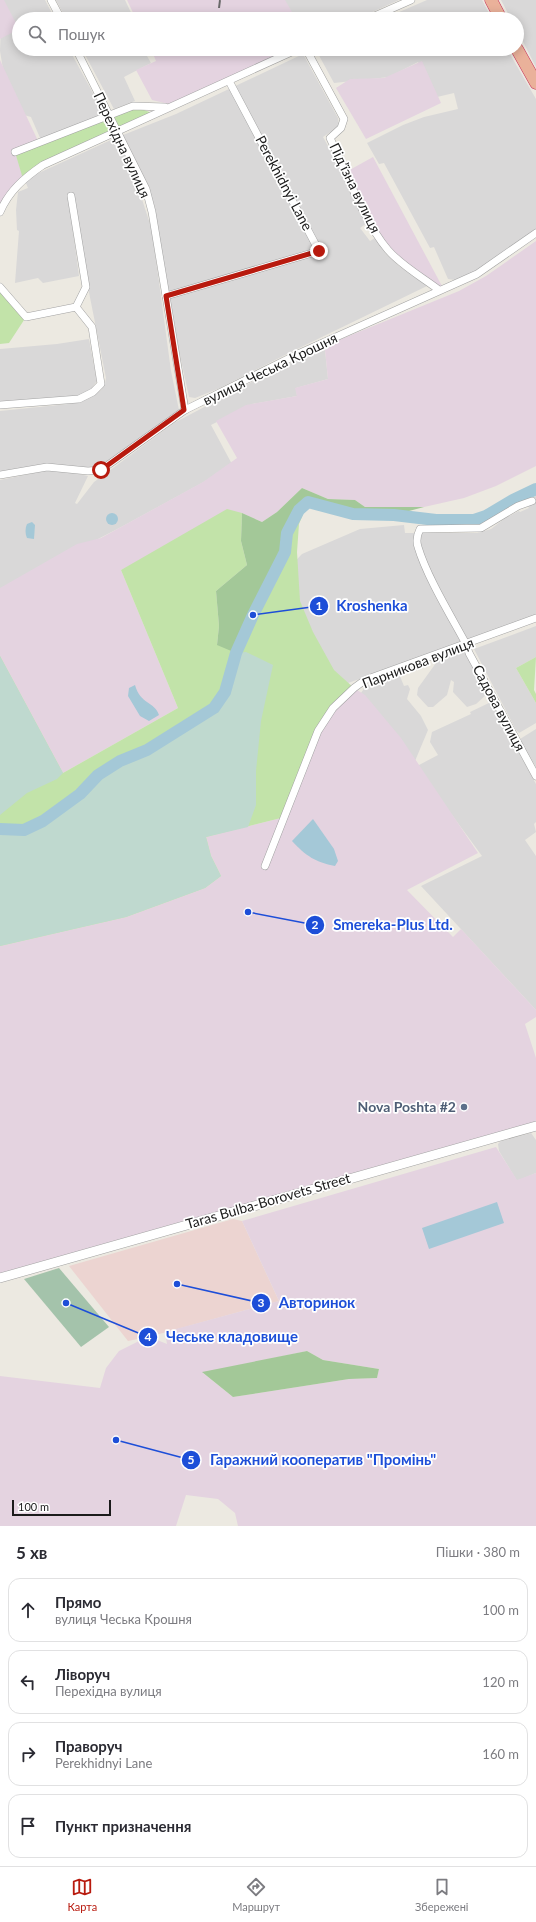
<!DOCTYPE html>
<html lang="uk">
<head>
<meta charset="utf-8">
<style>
  body { margin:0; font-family:Lato,sans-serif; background:#f7f7f7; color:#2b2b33 }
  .scale { position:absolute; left:12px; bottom:10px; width:99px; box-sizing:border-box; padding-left:4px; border:2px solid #1b1b1b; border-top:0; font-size:11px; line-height:14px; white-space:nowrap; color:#1b1b1b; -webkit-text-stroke:3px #fff; paint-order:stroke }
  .stop { position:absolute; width:12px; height:12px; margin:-9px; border:3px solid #b81a0e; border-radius:50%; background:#fff }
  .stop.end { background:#b81a0e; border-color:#fff; box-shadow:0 1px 4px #0008 }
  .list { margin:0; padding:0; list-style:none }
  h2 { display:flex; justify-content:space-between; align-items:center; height:52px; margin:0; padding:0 16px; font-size:17px }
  h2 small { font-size:13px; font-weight:400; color:#7c7c81 }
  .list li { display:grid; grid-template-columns:26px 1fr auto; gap:12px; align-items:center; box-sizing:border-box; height:64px; margin:0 8px 8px; padding:0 8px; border:1px solid #e1e1e2; border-radius:12px }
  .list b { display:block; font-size:15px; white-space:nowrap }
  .list p { margin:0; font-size:13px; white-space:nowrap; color:#7c7c81 }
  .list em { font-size:13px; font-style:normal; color:#7c7c81 }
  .icon { flex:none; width:22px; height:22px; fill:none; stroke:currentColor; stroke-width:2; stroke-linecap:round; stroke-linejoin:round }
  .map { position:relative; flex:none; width:536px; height:1526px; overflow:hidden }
  .search { position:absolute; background:#fff; box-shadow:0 2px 10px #0003; left:12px; right:12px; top:12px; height:44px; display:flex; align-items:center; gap:10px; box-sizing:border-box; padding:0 14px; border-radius:22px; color:#7c7c81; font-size:15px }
  .sheet { height:340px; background:#fff }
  nav { display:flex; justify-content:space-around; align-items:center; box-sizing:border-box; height:56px; border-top:1px solid #e1e1e2; background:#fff; font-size:11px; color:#7c7c81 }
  nav a { display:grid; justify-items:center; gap:2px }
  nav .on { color:#b81a0e }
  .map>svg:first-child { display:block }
  .residential { fill:#d9d8d8 }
  .commercial { fill:#ecd4d1 }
  .industrial { fill:#e4d3e0; fill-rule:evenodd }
  .grass { fill:#c2e3a9 }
  .forest { fill:#a3c898 }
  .wetland { fill:#bfd9cf }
  .cemetery { fill:#a4c3ab }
  .water { fill:#a4c8d7 }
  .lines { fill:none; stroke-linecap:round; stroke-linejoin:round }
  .river { stroke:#a4c8d7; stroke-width:12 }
  .minor-casing { stroke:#a2a2a2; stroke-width:8 }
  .tertiary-casing { stroke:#a2a2a2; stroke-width:10 }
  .trunk-casing { stroke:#c82f59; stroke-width:13 }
  .minor { stroke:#fff; stroke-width:7 }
  .tertiary { stroke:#fff; stroke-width:9 }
  .trunk { stroke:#eab19a; stroke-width:12 }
  .rail { stroke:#696969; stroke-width:2; stroke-dasharray:8 8; stroke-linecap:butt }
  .route { stroke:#b81a0e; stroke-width:5 }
  .service-dot { fill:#5c6f8a; stroke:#fff; stroke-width:1.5 }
  .labels { text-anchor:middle; stroke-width:3.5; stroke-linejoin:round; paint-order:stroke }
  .street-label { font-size:14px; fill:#1b1b1b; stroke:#fff }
  .service-label { font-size:14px; font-weight:bold; fill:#4e5e75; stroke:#fff; text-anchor:end }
  .leader { fill:none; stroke:#1d4ed8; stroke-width:1.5 }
  .callout-dot { fill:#1d4ed8; stroke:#fff; stroke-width:1.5 }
  .mark-label { font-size:12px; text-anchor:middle; font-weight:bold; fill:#fff }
  .callout-label { font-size:15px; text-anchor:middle; font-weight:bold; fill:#1d4ed8; stroke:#fff; stroke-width:3.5; stroke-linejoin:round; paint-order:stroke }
</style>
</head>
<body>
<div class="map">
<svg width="536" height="1526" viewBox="0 0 536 1526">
  <rect width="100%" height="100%" fill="#ece9e1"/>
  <g class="residential">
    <path d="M2,0H45L55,19H19V49H69L100,106L102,113L101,116L41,140L31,117L24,115L4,75L0,51Z"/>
    <path d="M56,0H125L134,19H66Z"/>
    <path d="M280,0H399L357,19H288Z"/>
    <path d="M427,0H482L492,19H383Z"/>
    <path d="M501,0H536V67L517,30V19H511Z"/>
    <path d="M82,49H143L151,63L124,77L135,101L114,109Z"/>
    <path d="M319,49H507L536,99V229L480,269L455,280L448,279L434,247L430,248L384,163L379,164L367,143L403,125L424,117L458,109L454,93L437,97L418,62L389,77L334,83L316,50Z"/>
    <path d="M303,54L338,118L339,126L323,137L349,184L347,186L367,223L360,228L370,241L375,238L386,254L399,266L427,286L289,353L220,388L195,398L189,397L179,351L154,205L146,180L137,184L152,230L171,371L179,410L129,448L95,468L0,473V411L68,404L82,401L91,397L101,390L105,384L106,378L81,252L70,207L79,276L43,283L38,278L15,283L19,231L17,230L16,210L18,192L28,188L26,183L30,177L113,139L176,114Z"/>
    <path d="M89,339L97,381L90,390L77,396L0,402V349L57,344Z"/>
    <path d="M325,350L328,379L296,388L297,396L252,404L211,425L233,466L123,526L0,590V480L44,471H65L88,476L75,503L77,504L94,482L174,423L261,377L303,357Z"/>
    <path d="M536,496V614L461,644L348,683L331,670L311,629L277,580L302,554L360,529L404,525L405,533H477L491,529L504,519L519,511L520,512L529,508L526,501Z"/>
    <path d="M536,626V657L516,668L536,703V723L519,733L516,730L474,649Z"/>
    <path d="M461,651L466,654L487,694L476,704L467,707L453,692L454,682L451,680L447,695L433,707H428L417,695L418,688L436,663L442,658Z"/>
    <path d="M399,674L404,686L408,685L410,689L407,699L421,716L428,730L415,761L361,693L366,686Z"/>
    <path d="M491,702L536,784V822L534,824L536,832L525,840L536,856V1010L421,886L482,856L441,800L415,773L419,765L438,755L430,742L432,732L471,714L470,712Z"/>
    <path d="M536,729V767L520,739Z"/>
    <path d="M531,1133L536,1140V1173L517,1181L499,1151L498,1144L501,1141Z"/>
  </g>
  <path class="commercial" d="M233,1219L242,1221L279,1301L152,1336L128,1341L69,1266Z"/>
  <g class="industrial">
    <path d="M0,0H4L19,29L0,39Z"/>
    <path d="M127,0H285L296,19H136Z"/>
    <path d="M151,49H298L173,105L152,100L136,70L156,61Z"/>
    <path d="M0,60L39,143L23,179L0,212Z"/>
    <path d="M422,61L441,103L366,139L336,88L350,79L384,78Z"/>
    <path d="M373,157L443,288L439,290L401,262L374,231L346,172Z"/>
    <path d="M536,241V466L496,486L464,498L424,507H365L355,500L328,499L302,488L277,512L262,522L242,513L121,570L178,708L63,773L0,656V588L77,544L101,538L203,482L237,458L216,421L246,405L297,396L295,388L328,379L325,350L339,340L459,291L486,276Z"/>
    <path d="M354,688L365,695L401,738L478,853L407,890L453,937L461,929L536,1010V1017L525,1024L536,1058V1126L0,1278V946L126,917L205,888L221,876L211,856L206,837L285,817L318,731Z"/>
    <path d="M496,1147L517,1180L536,1173V1526H238L235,1513L218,1499L186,1495L176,1526H0V1376L100,1388L106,1368L119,1351L139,1341L152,1338L167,1344L165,1332L279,1301L242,1221ZM307,1351L323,1360L379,1369L377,1378L349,1379L233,1397L203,1373Z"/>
  </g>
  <g class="grass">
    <path d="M133,106L155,114L23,179L15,152Z"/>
    <path d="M0,287L26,317L9,343L0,344Z"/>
    <path d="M308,502L299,524L297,552L300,601L313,632L334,670L354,688L318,731L285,817L206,837L211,856L221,876L205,888L126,917L0,946V656L63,773L178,708L121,570L227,509L242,513L241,541L247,565L216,591L219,626L217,645L253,615L285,552L287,533L299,510Z"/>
    <path d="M536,657L534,690L536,694V703L516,668Z"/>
  </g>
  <g class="forest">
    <path d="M302,488L328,499L355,500L365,507H424L394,515L353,514L308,502L299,510L287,533L285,552L236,653L217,645L219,626L216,591L247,565L241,541L242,513L262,522L277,512Z"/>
    <path d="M307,1351L323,1360L379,1369L377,1378L349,1379L233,1397L202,1372Z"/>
  </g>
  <g class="wetland">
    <path d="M246,652L273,665L261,721L256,771V805L248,827L206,837L211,856L221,876L205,888L126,917L0,946V829L24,830L43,821L80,794L98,775L120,761L147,750L214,708L225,692L236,653Z"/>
    <path d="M0,656L63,773L57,779L27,793L0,815Z"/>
  </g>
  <path class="cemetery" d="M59,1268L109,1327L81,1347L24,1279Z"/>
  <g class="water">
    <circle cx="112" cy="519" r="6"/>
    <path d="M32,522L35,525L34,539L27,538C25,534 25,528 27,524Z"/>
    <path d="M135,685C140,704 155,702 159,715L149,721L140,716L128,696L129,688Z"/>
    <path d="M313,819L334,849L338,861L335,866C315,862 306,856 292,841Z"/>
    <path d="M497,1202L504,1223L429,1249L422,1228Z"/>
  </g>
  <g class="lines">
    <path class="river" d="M0,829L24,830L43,821L80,794L98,775L120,761L147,750L214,708L225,692L236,653L253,615L285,552L287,533L299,510L308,502L353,514L394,515L436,520H474L486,516L513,500L536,489"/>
    <defs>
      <g id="minor">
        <path d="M51,0L61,19"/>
        <path d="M368,19L411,0"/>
        <path d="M76,49L146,189L152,212L185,410"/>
        <path d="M306,49L344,119L341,128L330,138C346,172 364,222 388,250C402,266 422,277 439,290"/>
        <path d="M15,152L133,106L165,107"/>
        <path d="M0,212C9,191 24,178 43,165L298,49"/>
        <path d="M0,287L26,317L76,307"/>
        <path d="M166,296L319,251L229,81"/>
        <path d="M0,405L79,399L93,392L101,384L92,327L76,307L86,287L71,196"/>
        <path d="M0,475L47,467L88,471L101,470L185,410L298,354L477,274L536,233"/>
        <path d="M532,501L518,506L481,528L420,529C417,535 416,541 418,547C427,577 451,616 466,644L469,653L536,776"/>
        <path d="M265,866L318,731L333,708L354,688L365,680L536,618"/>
      </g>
      <path id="tertiary" d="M0,1278L536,1126"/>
      <g id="trunk">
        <path d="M491,0L501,19"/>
        <path d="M517,49L536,83"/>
      </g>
    </defs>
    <use href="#minor" class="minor-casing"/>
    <use href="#tertiary" class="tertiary-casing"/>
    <use href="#trunk" class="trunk-casing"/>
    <use href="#minor" class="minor"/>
    <use href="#tertiary" class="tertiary"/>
    <use href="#trunk" class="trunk"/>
    <path class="rail" d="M219,8L220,0"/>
  </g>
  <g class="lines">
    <path class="route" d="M101,470L184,410L166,296L319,251"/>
  </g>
  <circle class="service-dot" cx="464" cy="1107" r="4"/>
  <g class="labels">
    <g class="street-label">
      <text transform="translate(122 145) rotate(65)" y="5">Перехідна вулиця</text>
      <text transform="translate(284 183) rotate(62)" y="5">Perekhidnyi Lane</text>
      <text transform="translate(355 188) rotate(64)" y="5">Підʼїзна вулиця</text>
      <text transform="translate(270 369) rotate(-26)" y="5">вулиця Чеська Крошня</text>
      <text transform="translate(418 663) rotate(-21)" y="5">Парникова вулиця</text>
      <text transform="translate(499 708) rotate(62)" y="5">Садова вулиця</text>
      <text transform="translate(268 1201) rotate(-16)" y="5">Taras Bulba-Borovets Street</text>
    </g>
    <g class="service-label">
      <text x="456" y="1112">Nova Poshta #2</text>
    </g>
  </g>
  <path class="leader" d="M253 615L319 606M248 912L315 925M177 1284L261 1303M66 1303L148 1337M116 1440L191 1460"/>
  <g class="callout-dot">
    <circle cx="253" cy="615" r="4"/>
    <circle cx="248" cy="912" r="4"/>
    <circle cx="177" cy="1284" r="4"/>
    <circle cx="66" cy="1303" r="4"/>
    <circle cx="116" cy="1440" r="4"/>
    <circle cx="319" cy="606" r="10"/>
    <circle cx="315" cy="925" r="10"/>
    <circle cx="261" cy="1303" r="10"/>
    <circle cx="148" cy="1337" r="10"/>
    <circle cx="191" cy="1460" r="10"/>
  </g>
  <g class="mark-label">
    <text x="319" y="610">1</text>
    <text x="315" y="929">2</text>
    <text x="261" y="1307">3</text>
    <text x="148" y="1341">4</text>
    <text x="191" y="1464">5</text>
  </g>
  <g class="callout-label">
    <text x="372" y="611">Kroshenka</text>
    <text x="393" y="930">Smereka-Plus Ltd.</text>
    <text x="317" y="1308">Авторинок</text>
    <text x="232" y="1342">Чеське кладовище</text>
    <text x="323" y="1465">Гаражний кооператив "Промінь"</text>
  </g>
</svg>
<div class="scale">100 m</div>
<div class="stop" style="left:101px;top:470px"></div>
<div class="stop end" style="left:319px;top:251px"></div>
<div class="search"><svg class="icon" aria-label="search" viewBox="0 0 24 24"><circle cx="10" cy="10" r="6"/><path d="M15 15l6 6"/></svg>Пошук</div>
</div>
<section class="sheet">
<h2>5 хв<small>Пішки · 380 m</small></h2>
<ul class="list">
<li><svg class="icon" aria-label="ahead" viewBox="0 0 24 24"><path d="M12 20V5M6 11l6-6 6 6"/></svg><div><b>Прямо</b><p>вулиця Чеська Крошня</p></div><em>100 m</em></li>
<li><svg class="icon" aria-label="left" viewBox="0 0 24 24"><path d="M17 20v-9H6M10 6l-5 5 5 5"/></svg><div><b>Ліворуч</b><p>Перехідна вулиця</p></div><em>120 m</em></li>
<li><svg class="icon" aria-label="right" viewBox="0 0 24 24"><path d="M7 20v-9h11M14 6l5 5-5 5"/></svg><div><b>Праворуч</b><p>Perekhidnyi Lane</p></div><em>160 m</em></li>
<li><svg class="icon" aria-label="arrive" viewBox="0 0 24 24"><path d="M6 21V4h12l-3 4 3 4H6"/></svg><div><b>Пункт призначення</b></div></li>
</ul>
</section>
<nav>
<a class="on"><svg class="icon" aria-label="map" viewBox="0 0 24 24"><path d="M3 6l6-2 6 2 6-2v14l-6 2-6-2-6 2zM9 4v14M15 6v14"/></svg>Карта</a>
<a><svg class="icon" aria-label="directions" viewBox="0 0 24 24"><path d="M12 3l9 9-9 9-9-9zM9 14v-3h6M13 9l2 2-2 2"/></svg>Маршрут</a>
<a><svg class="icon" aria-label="saved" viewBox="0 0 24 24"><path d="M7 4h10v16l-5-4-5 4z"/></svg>Збережені</a>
</nav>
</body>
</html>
